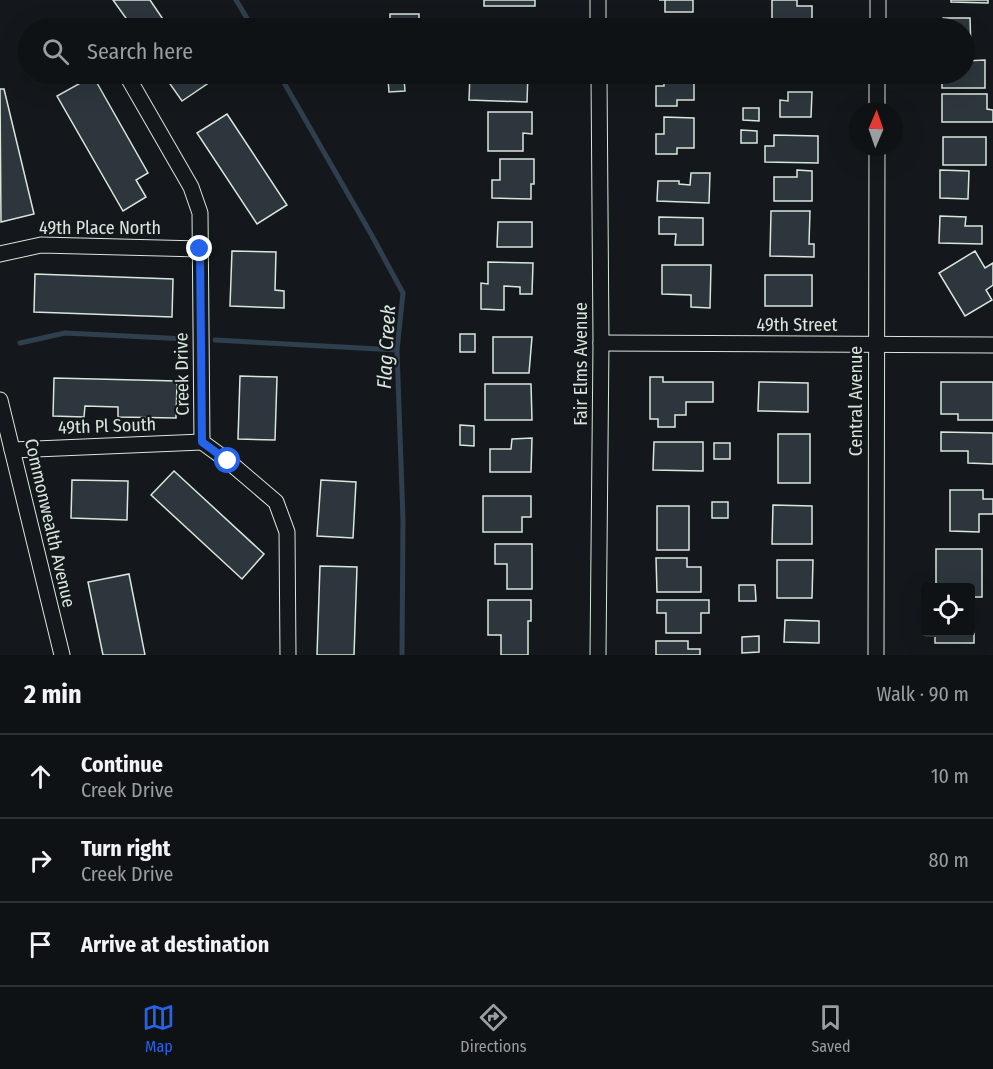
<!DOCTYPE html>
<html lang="en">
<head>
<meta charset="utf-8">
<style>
  body { margin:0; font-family:"Fira Sans Condensed",sans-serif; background:#1d2022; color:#f1f3f6 }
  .controls { position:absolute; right:18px; bottom:18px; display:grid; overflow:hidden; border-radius:6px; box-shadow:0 6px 24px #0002 }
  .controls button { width:54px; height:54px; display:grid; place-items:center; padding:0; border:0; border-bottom:2px solid #2f3234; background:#0f1215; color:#f1f3f6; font:30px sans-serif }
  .compass { position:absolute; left:849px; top:102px; width:54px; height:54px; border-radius:50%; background:#0f1215; box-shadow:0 6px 24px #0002; rotate:2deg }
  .stop { position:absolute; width:18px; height:18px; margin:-14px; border:4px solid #2563eb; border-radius:50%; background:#fff }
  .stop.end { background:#2563eb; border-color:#fff; box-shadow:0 2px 6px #0008 }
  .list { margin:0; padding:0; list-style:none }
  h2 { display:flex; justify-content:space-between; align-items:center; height:78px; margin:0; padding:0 24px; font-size:26px }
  h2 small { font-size:20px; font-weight:400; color:#9b9ea0 }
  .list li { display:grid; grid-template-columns:39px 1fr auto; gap:18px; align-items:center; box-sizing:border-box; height:84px; padding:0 24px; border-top:2px solid #2f3234 }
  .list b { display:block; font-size:22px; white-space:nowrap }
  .list p { margin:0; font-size:20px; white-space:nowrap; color:#9b9ea0 }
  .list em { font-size:20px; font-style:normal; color:#9b9ea0 }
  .icon { flex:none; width:33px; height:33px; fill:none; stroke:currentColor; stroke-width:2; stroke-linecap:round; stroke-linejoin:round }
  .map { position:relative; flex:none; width:993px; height:655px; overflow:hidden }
  .search { position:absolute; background:#0f1215; box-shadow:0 6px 24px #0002; left:18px; right:18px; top:18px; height:66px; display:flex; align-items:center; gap:15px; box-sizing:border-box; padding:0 21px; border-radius:33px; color:#9b9ea0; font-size:22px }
  .sheet { height:330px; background:#0f1215 }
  nav { display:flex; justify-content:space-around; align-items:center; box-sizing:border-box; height:84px; border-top:2px solid #2f3234; background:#0f1215; font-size:16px; color:#9b9ea0 }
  nav a { display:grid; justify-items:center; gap:3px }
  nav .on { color:#2563eb }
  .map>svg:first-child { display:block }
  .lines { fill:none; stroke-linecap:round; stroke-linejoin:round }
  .stream { stroke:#2f3f4d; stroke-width:5 }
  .building { fill:#2c363c; stroke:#d8e6dc; stroke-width:1.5 }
  .street-casing { stroke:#d8e6dc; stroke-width:17 }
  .street { stroke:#14181c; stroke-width:15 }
  .route { stroke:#2563eb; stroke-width:8 }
  .labels { text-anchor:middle; stroke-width:4.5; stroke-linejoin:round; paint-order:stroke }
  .street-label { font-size:18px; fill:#d8e6dc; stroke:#14181c }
  .water-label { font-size:20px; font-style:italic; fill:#d8e6dc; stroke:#14181c }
</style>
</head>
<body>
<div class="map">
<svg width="993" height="655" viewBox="0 0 993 655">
  <rect width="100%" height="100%" fill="#14181c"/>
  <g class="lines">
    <g class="stream">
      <path d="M236,0L253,28"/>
      <path d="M279,74L371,234L403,293L397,350L403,520L402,655"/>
      <path d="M215,340L397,350"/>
      <path d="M20,343L65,333L187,339"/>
    </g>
  </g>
  <g class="building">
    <path d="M113,0H150L169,28H133Z"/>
    <rect x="484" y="0" width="51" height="6"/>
    <path d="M659,0H693V12H665V0Z"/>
    <path d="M772,0H797V6H812V28H791V22H772Z"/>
    <path d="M951,0H988V3L951,2Z"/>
    <rect x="390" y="14" width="29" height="14"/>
    <path d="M943,18H970L971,49H964V28H943Z"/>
    <rect x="658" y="25" width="41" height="3"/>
    <path d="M985,60V88H942V74H964V61Z"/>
    <path d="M163,74H200L207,84L182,101Z"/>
    <path d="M470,74H528L527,102L469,100Z"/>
    <path d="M664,74H694V100H677V106H656V86H664Z"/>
    <path d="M770,74H814V81L785,80V75H770Z"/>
    <path d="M93,76L148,173L136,180L146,197L123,211L57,96Z"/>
    <path d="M404,78L405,91L389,92L388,79Z"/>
    <path d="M0,89H4L34,214L1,222Z"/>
    <path d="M788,92H812L811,117H780V100L788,101Z"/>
    <path d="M942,94H987V109L993,110V122H942Z"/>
    <path d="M743,108H759V121L743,120Z"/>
    <path d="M488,112H532V134L523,133V151H488Z"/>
    <path d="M227,114L287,205L257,224L197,133Z"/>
    <path d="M664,117L694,118V148H677V154H656V134H664Z"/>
    <path d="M741,130L757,131V143H741Z"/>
    <path d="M774,135L818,136V163L765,162V146H774Z"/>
    <rect x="943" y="137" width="43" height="28"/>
    <path d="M500,159H534V184H531V199L492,198V180H500Z"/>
    <path d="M797,170L812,171V201H774V177H797Z"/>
    <path d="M940,170L969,171L968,199L940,198Z"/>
    <path d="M691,173H710L709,203L657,201L658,181H679V184L690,185Z"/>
    <path d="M771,211H810L809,244H814V257L770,256Z"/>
    <path d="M940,216L966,217L965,226H982V244L939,243Z"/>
    <path d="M659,217L703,218V245H675L676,234H659Z"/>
    <path d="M498,222H532V247H497Z"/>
    <path d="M232,251L276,252L275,290L284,291V308L230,306Z"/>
    <path d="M975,251L985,268L993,263V285L986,290L992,300L965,316L939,273Z"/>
    <path d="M488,262L533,263L532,294H520V287L504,286V310L481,309V283L488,284Z"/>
    <path d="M662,265H711L710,308L691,307V295L662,294Z"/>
    <path d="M35,274L173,279L172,317L34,312Z"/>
    <rect x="765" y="275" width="47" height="31"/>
    <rect x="460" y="334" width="15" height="18"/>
    <path d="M493,337H532L529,373H493Z"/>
    <path d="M240,376L277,377L275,440L238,439Z"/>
    <path d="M650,377H663V382H713V402H686V415H675V427H658V419H650Z"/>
    <path d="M54,378L177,381L176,418L118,417V407L85,406L84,417L53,416Z"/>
    <path d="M759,382L808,383V412L758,411Z"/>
    <path d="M941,382H993V420H958V414H941Z"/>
    <path d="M485,384H531L532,420H485Z"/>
    <path d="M460,425L474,426V446L460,445Z"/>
    <path d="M941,432L993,433V464L968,463V451H941Z"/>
    <rect x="778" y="434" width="32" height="49"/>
    <path d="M532,438L531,472H490V449H511L512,439Z"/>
    <path d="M654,442H703V471L653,470Z"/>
    <rect x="714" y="443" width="16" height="16"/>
    <path d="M174,471L264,554L242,579L151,495Z"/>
    <path d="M72,480L128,481L127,520L71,518Z"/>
    <path d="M321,480L356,482L353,538L317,536Z"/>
    <path d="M950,490H983V499H993V514H979V532L950,531Z"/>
    <path d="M483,496H531V517H522V532H483Z"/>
    <rect x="712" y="502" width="16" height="16"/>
    <path d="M773,505L812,506V544H772Z"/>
    <rect x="657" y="506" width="32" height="44"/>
    <path d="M495,544H532V589H507V564H495Z"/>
    <path d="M936,549H982V597H970V588H936Z"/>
    <path d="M656,558H687V567H701V592H657Z"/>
    <path d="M777,560H813L812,598H777Z"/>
    <path d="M320,566L357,567L354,655H317Z"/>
    <path d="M129,574L145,655H103L88,582Z"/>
    <path d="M739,585H755L756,601H739Z"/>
    <path d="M488,600H531V621H528V655H501V635H488Z"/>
    <path d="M657,600H709V613H701V633H666V613H657Z"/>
    <path d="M970,608H974V643H935V632H970Z"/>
    <path d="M785,620L819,621V643L784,642Z"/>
    <path d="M759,636V652L742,653V637Z"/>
    <path d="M656,641H688V649H700V655H656Z"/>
  </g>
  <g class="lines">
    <defs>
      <g id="street">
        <path d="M598,0V28"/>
        <path d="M878,28V0"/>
        <path d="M126,74L191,187L200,213L202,442L228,461L276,502L287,532L288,655"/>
        <path d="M877,111V74"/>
        <path d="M0,254L41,245L200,249"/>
        <path d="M601,343L993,345"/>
        <path d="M0,400L62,655"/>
        <path d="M12,450L202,442"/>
        <path d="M598,655L601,343L599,74"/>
        <path d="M876,655L877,147"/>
      </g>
    </defs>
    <use href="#street" class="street-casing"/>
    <use href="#street" class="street"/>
  </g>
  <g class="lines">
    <path class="route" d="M200,249L202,442L228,461"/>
  </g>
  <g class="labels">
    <g class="street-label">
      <text x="100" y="234">49th Place North</text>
      <text x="797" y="331">49th Street</text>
      <text transform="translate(581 364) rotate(-90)" y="6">Fair Elms Avenue</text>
      <text transform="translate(182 374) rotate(-91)" y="6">Creek Drive</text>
      <text transform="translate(856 401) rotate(-90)" y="6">Central Avenue</text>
      <text transform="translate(107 426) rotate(-2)" y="6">49th Pl South</text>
      <text transform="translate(50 523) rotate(77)" y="6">Commonwealth Avenue</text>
    </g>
    <g class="water-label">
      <text transform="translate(386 347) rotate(-87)" y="7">Flag Creek</text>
    </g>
  </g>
</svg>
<div class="controls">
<button><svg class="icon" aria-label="locate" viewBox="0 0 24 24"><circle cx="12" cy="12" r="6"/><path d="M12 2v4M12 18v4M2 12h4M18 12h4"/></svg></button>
</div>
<svg class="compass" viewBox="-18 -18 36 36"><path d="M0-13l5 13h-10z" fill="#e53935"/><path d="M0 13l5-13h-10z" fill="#9b9ea0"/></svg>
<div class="stop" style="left:228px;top:461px"></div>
<div class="stop end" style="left:200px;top:249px"></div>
<div class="search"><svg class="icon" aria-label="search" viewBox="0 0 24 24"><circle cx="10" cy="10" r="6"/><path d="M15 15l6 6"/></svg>Search here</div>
</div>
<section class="sheet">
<h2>2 min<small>Walk · 90 m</small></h2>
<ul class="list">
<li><svg class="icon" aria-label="ahead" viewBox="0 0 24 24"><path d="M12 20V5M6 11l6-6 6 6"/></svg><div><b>Continue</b><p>Creek Drive</p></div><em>10 m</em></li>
<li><svg class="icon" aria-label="right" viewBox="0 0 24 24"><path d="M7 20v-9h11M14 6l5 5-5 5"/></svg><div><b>Turn right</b><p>Creek Drive</p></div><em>80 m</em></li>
<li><svg class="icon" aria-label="arrive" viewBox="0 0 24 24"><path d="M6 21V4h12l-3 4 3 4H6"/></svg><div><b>Arrive at destination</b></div></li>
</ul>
</section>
<nav>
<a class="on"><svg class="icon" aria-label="map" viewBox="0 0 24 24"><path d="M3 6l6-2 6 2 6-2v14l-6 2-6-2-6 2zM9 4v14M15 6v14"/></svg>Map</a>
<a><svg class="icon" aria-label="directions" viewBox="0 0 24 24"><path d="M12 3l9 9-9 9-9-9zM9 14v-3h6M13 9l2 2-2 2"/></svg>Directions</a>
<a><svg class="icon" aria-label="saved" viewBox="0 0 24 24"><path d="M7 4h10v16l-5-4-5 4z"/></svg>Saved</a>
</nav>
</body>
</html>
